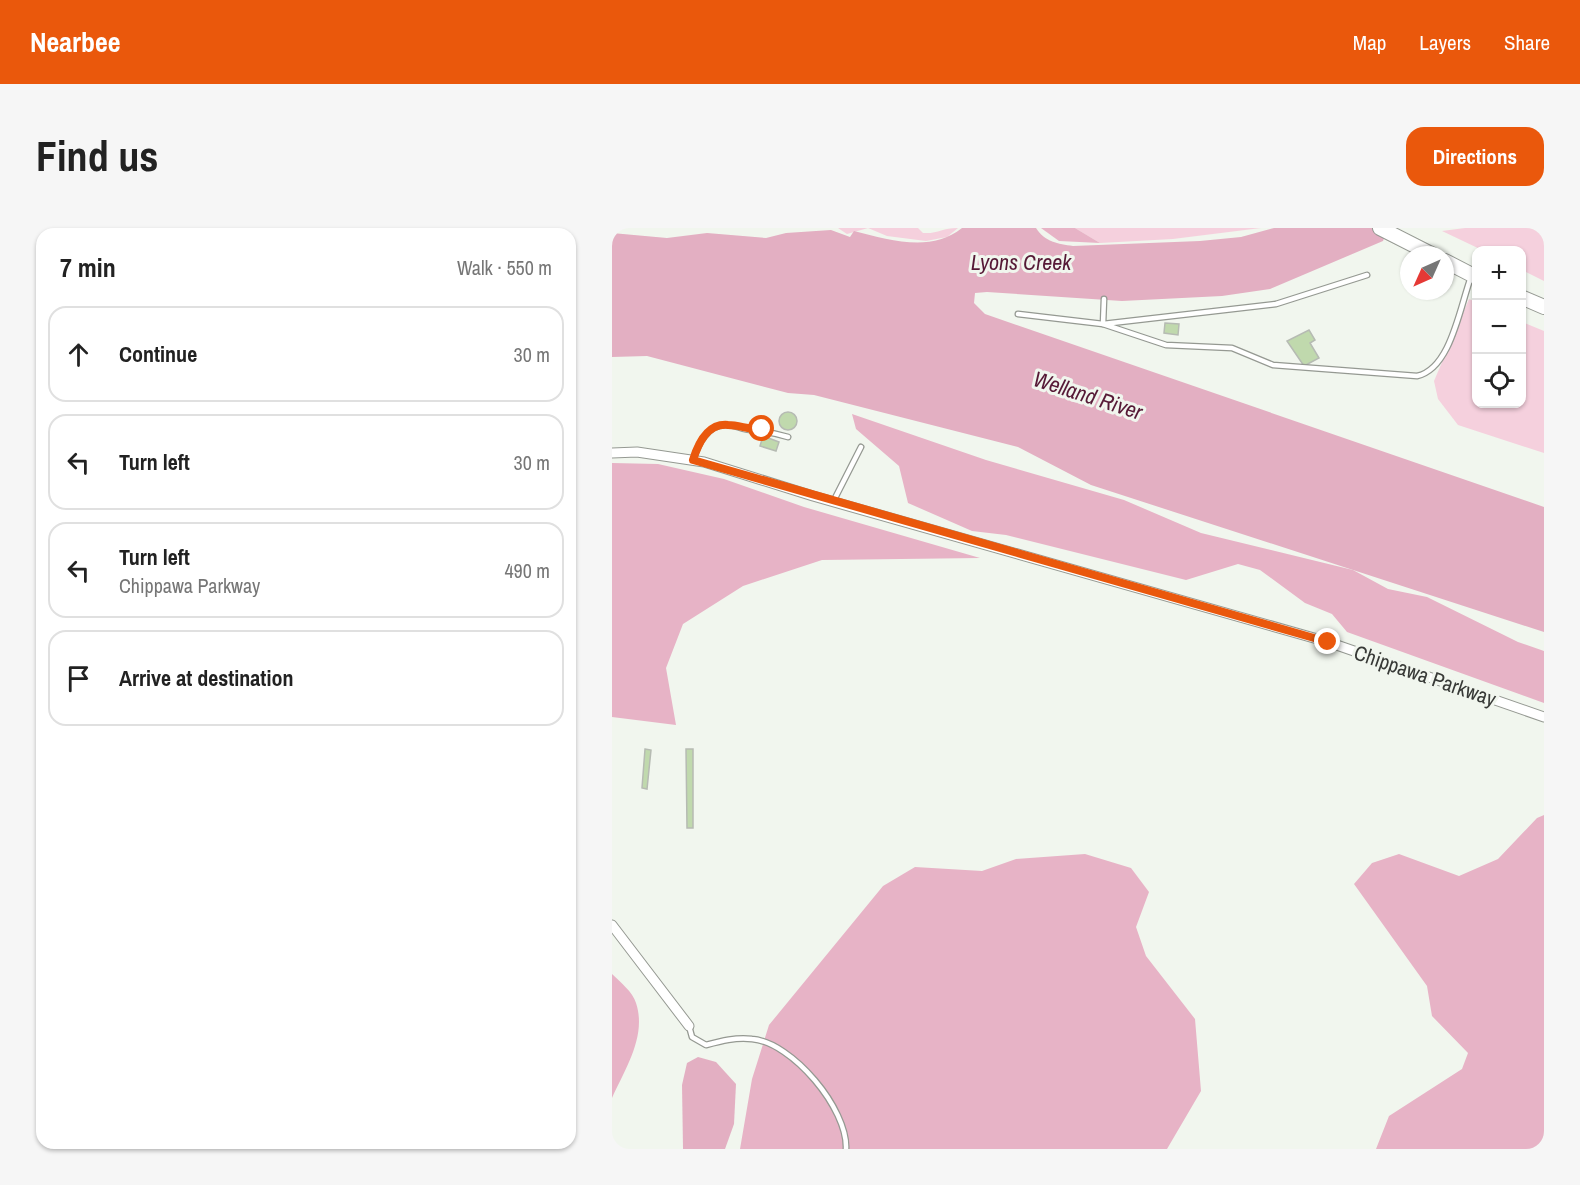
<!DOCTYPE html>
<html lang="en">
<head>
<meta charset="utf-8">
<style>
  body { margin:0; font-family:"Archivo Narrow",sans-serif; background:#f6f6f6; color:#222 }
  .controls { position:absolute; right:18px; top:18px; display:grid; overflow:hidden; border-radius:12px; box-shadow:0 2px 4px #0004 }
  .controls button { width:54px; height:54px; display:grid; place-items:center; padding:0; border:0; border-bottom:2px solid #e0e0e0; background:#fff; color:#222; font:30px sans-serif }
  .compass { position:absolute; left:788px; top:18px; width:54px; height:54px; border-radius:50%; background:#fff; box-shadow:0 2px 4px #0004; rotate:225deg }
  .stop { position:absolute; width:18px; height:18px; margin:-14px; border:4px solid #ea580c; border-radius:50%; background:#fff }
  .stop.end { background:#ea580c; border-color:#fff; box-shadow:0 2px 6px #0008 }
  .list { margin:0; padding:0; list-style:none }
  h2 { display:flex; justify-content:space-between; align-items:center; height:78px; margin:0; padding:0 24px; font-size:26px }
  h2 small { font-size:20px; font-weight:400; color:#767676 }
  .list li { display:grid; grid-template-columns:39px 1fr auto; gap:18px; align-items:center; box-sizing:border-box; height:96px; margin:0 12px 12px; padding:0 12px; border:2px solid #e0e0e0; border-radius:18px }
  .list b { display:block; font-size:22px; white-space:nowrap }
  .list p { margin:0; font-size:20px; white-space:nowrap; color:#767676 }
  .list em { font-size:20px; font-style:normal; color:#767676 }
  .icon { flex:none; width:33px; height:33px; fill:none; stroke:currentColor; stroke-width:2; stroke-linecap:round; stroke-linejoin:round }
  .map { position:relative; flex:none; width:932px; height:921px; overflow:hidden; border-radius:18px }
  header { display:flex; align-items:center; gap:36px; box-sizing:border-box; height:84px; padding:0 30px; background:#ea580c; color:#fff }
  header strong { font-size:28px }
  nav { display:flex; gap:33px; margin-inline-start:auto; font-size:21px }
  .intro { display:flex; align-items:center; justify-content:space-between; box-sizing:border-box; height:144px; padding:0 36px }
  h1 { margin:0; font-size:42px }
  .button { padding:15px 27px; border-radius:18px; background:#ea580c; color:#fff; font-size:21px; font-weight:700 }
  main { display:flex; gap:36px; padding:0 36px }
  aside { flex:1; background:#fff; border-radius:18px; box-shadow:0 2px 4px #0004 }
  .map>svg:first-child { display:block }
  .green { fill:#f5d0dd }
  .forest { fill:#e7b3c6 }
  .water { fill:#e3afc2 }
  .building { fill:#c0d9ad; stroke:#b6bbb3; stroke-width:1.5 }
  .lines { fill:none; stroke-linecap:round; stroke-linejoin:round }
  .service-casing { stroke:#959992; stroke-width:7 }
  .minor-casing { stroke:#959992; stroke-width:11 }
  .secondary-casing { stroke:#959992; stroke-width:16 }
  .service { stroke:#fff; stroke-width:4.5 }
  .minor { stroke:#fff; stroke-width:9 }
  .secondary { stroke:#fff; stroke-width:14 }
  .route { stroke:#ea580c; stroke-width:8 }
  .labels { text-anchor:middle; stroke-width:6; stroke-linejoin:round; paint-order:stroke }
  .street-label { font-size:21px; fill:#383a37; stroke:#f1f6ee }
  .water-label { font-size:22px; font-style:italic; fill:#561936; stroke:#f1f6ee }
</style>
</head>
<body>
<header>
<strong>Nearbee</strong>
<nav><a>Map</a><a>Layers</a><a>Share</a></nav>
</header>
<div class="intro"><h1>Find us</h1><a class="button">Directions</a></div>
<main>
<aside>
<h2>7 min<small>Walk · 550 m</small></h2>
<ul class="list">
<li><svg class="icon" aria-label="ahead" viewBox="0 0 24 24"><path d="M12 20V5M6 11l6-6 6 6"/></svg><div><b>Continue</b></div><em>30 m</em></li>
<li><svg class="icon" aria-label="left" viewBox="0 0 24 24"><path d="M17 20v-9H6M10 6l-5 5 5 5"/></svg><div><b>Turn left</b></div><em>30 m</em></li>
<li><svg class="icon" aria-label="left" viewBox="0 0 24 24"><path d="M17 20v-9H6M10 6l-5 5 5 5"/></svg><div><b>Turn left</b><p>Chippawa Parkway</p></div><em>490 m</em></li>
<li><svg class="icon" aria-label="arrive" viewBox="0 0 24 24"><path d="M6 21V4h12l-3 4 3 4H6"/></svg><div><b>Arrive at destination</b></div></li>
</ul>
</aside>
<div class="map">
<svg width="932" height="921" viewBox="0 0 932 921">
  <rect width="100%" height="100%" fill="#f1f6ee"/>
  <g class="green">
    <path d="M226,0H306L311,5C326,6 330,0 346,0L335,9L314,13L275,8L256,0L235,6Z"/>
    <path d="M463,0H649L561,11L488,15Z"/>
    <path d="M853,0H932V53L910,42L909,22H870L830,3Z"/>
    <path d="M857,71L864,74V176H909L910,94L932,103V225L846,197L826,171L822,153Z"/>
  </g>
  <g class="forest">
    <path d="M429,0H463L488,15L447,13Z"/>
    <path d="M240,186L374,232L512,272L589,305L741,342L776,361L815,369L906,414L932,423V475L735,404L720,386L693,375L648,342L626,336L574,352L394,307L360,303L296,275L287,238L244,201Z"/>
    <path d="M0,235L46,236L112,251L192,279L368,330L210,332L131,358L71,396L54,440L64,497L0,489Z"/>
    <path d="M932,587V921H764L777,888L850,841L856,825L820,788L815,758L742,656L760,635L787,626L847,648L886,631L925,590Z"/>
    <path d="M473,626L519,640L537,664L524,699L534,728L583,791L589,863L555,921H128L140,851L157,797L271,658L303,639L370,643L404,631Z"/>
    <path d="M0,746C8,754 21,764 24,775C35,808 13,841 0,870Z"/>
  </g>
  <g class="water">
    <path d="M350,0H424C433,14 446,16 461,18L588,13L629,9L662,0H780L775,3L771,13L658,61L610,68L510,73L375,64L363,65L362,75L373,86L932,279V404L479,257L406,219L202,167L176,165L35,128L0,129V5L55,10L95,5L154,10L174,5L219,2L238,9L242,3C278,12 319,25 350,0Z"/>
    <path d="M86,829L104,834L124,856L122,896L113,921H71L70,857L75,835Z"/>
  </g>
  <g class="building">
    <path d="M553,95L567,96L566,107L552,105Z"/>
    <path d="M697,102L703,112L698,115L707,130L692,138L675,113Z"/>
    <circle cx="176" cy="193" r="9"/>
    <path d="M151,208L167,214L164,223L148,218Z"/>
    <path d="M33,521L39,522L35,561L30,560Z"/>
    <path d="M74,521H81V600H75Z"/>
  </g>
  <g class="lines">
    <defs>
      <g id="service">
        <path d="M492,71L491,96L554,117L620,120L661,137L805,148C839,141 848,78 859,49"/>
        <path d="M406,86L491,96L664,76L755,47"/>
        <path d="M81,232C86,217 95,196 115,197C123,197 131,202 139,202C152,203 163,205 176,209"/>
        <path d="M221,274L249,219"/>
        <path d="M77,798L80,809L94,817C109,813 124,809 140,811C180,814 236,881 234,921"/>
      </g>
      <g id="minor">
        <path d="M0,225L25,224L92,234L201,268L716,414L932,489"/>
        <path d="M0,697L77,798"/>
      </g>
      <g id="secondary">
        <path d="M768,0L821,27"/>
        <path d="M833,33L864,49"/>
        <path d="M909,69L932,79"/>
      </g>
    </defs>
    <use href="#service" class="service-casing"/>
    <use href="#minor" class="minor-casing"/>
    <use href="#secondary" class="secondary-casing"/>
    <use href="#service" class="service"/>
    <use href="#minor" class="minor"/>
    <use href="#secondary" class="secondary"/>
  </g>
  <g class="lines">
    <path class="route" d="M150,201C137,202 128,197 116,197C95,195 86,216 81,232L716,414"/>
  </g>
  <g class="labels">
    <g class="street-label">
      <text transform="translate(813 448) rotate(19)" y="7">Chippawa Parkway</text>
    </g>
    <g class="water-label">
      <text x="409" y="42">Lyons Creek</text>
      <text transform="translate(476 167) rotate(18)" y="8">Welland River</text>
    </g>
  </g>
</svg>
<div class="controls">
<button>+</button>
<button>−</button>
<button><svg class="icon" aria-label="locate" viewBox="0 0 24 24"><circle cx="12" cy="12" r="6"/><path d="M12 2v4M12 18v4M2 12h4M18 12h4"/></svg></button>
</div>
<svg class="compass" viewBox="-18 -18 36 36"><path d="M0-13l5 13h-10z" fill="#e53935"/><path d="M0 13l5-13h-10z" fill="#767676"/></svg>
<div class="stop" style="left:150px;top:201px"></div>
<div class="stop end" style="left:716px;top:414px"></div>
</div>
</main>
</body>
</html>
